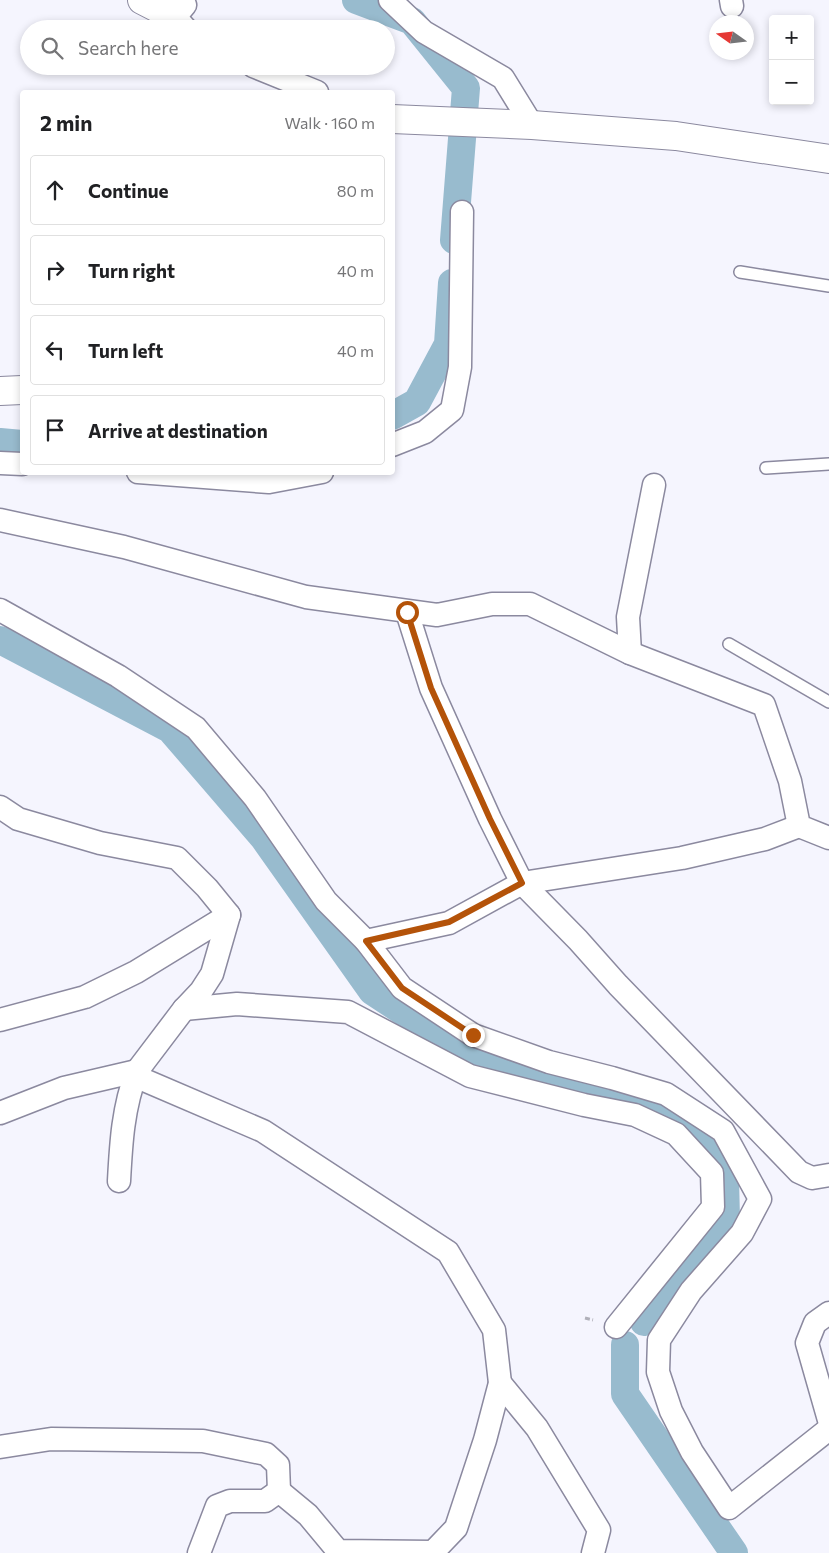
<!DOCTYPE html>
<html lang="en">
<head>
<meta charset="utf-8">
<style>
  body { margin:0; font-family:Commissioner,sans-serif; background:#f2f2f2; color:#202124 }
  .controls { position:absolute; right:15px; top:15px; display:grid; overflow:hidden; border-radius:5px; box-shadow:0 2px 8px #0003 }
  .controls button { width:45px; height:45px; display:grid; place-items:center; padding:0; border:0; border-bottom:1px solid #e0e0e0; background:#fff; color:#202124; font:25px sans-serif }
  .compass { position:absolute; left:709px; top:15px; width:45px; height:45px; border-radius:50%; background:#fff; box-shadow:0 2px 8px #0003; rotate:284deg }
  .stop { position:absolute; width:15px; height:15px; margin:-11px; border:4px solid #b45309; border-radius:50%; background:#fff }
  .stop.end { background:#b45309; border-color:#fff; box-shadow:0 1px 5px #0008 }
  .list { margin:0; padding:0; list-style:none }
  h2 { display:flex; justify-content:space-between; align-items:center; height:65px; margin:0; padding:0 20px; font-size:21px }
  h2 small { font-size:16px; font-weight:400; color:#757577 }
  .list li { display:grid; grid-template-columns:32px 1fr auto; gap:15px; align-items:center; box-sizing:border-box; height:70px; margin:0 10px 10px; padding:0 10px; border:1px solid #e0e0e0; border-radius:5px }
  .list b { display:block; font-size:19px; white-space:nowrap }
  .list em { font-size:16px; font-style:normal; color:#757577 }
  .icon { flex:none; width:28px; height:28px; fill:none; stroke:currentColor; stroke-width:2; stroke-linecap:round; stroke-linejoin:round }
  .map { position:relative; flex:none; width:829px; height:1553px; overflow:hidden }
  .search { position:absolute; background:#fff; box-shadow:0 2px 8px #0003; left:20px; top:20px; width:375px; height:55px; display:flex; align-items:center; gap:12px; box-sizing:border-box; padding:0 18px; border-radius:28px; color:#757577; font-size:19px }
  .panel { position:absolute; background:#fff; box-shadow:0 2px 8px #0003; left:20px; top:90px; width:375px; height:385px; border-radius:5px }
  .map>svg:first-child { display:block }
  .lines { fill:none; stroke-linecap:round; stroke-linejoin:round }
  .canal { stroke:#98bbce; stroke-width:28 }
  .lane-casing { stroke:#8b899f; stroke-width:14 }
  .street-casing { stroke:#8b899f; stroke-width:25 }
  .secondary-casing { stroke:#8b899f; stroke-width:30 }
  .path { stroke:#b0b0b9; stroke-width:3; stroke-dasharray:5 2.5; stroke-linecap:butt }
  .lane { stroke:#fff; stroke-width:11 }
  .street { stroke:#fff; stroke-width:22 }
  .secondary { stroke:#fff; stroke-width:28 }
  .route { stroke:#b45309; stroke-width:6 }
</style>
</head>
<body>
<div class="map">
<svg width="829" height="1553" viewBox="0 0 829 1553">
  <rect width="100%" height="100%" fill="#f5f5fe"/>
  <g class="lines">
    <g class="canal">
      <path d="M356,0L412,21L466,88L454,240"/>
      <path d="M392,416L417,402L448,344L452,283"/>
      <path d="M0,442L22,444"/>
      <path d="M0,640L170,729L263,837L372,991L475,1059L645,1108L706,1145L725,1178L726,1219L644,1322"/>
      <path d="M625,1345V1394L734,1553"/>
    </g>
    <defs>
      <g id="lane">
        <path d="M740,272L829,286"/>
        <path d="M766,468L829,464"/>
        <path d="M729,644L829,702"/>
      </g>
      <g id="street">
        <path d="M183,0L185,5L175,17L186,29"/>
        <path d="M390,0L424,32L503,78L532,125"/>
        <path d="M731,0L732,6"/>
        <path d="M253,66L317,92"/>
        <path d="M392,445L425,432L452,410L460,367L462,212"/>
        <path d="M0,463L22,464"/>
        <path d="M138,472L269,482L322,472"/>
        <path d="M0,520L124,547L306,597L437,615L492,604H530L630,653L764,705L790,781L799,826L829,838"/>
        <path d="M0,610L118,676L196,728L255,798L326,901L366,941L402,988L473,1035L549,1062L612,1078L666,1094L723,1131L760,1199L742,1233L691,1291L659,1340L658,1372L671,1411L692,1452L729,1508L829,1429"/>
        <path d="M407,612L431,688L490,819L522,883L578,940L618,985L799,1172L812,1178L829,1175"/>
        <path d="M630,653L628,617L654,485"/>
        <path d="M0,807L18,819L100,843L177,858L207,888L229,915L212,974L201,991L184,1009L137,1071L144,1080L263,1131L448,1252L494,1330L500,1383L485,1440L456,1528L433,1552L338,1551L308,1515L279,1491L265,1501H230L217,1506L199,1553"/>
        <path d="M366,941L449,923L522,883L682,858L765,839L799,826"/>
        <path d="M184,1009L237,1004L348,1012L470,1076L584,1105L635,1115L676,1134L712,1173L713,1207L616,1327"/>
        <path d="M0,1020L85,997L136,972L229,915"/>
        <path d="M0,1113L64,1088L137,1071"/>
        <path d="M119,1181C121,1143 123,1107 137,1071"/>
        <path d="M829,1313L815,1323L807,1343L829,1420"/>
        <path d="M500,1383L537,1428L599,1530L593,1553"/>
        <path d="M0,1447L51,1439L203,1441L266,1454L278,1465L279,1491"/>
      </g>
      <g id="secondary">
        <path d="M142,0L175,17"/>
        <path d="M392,119L532,125L676,136L829,159"/>
        <path d="M0,391L22,390"/>
      </g>
    </defs>
    <use href="#lane" class="lane-casing"/>
    <use href="#street" class="street-casing"/>
    <use href="#secondary" class="secondary-casing"/>
    <path class="path" d="M585,1318L593,1320"/>
    <use href="#lane" class="lane"/>
    <use href="#street" class="street"/>
    <use href="#secondary" class="secondary"/>
  </g>
  <g class="lines">
    <path class="route" d="M407,612L431,688L490,819L522,883L449,922L366,941L402,988L473,1035"/>
  </g>
</svg>
<div class="controls">
<button>+</button>
<button>−</button>
</div>
<svg class="compass" viewBox="-18 -18 36 36"><path d="M0-13l5 13h-10z" fill="#e53935"/><path d="M0 13l5-13h-10z" fill="#757577"/></svg>
<div class="stop" style="left:407px;top:612px"></div>
<div class="stop end" style="left:473px;top:1035px"></div>
<div class="search"><svg class="icon" aria-label="search" viewBox="0 0 24 24"><circle cx="10" cy="10" r="6"/><path d="M15 15l6 6"/></svg>Search here</div>
<section class="panel">
<h2>2 min<small>Walk · 160 m</small></h2>
<ul class="list">
<li><svg class="icon" aria-label="ahead" viewBox="0 0 24 24"><path d="M12 20V5M6 11l6-6 6 6"/></svg><div><b>Continue</b></div><em>80 m</em></li>
<li><svg class="icon" aria-label="right" viewBox="0 0 24 24"><path d="M7 20v-9h11M14 6l5 5-5 5"/></svg><div><b>Turn right</b></div><em>40 m</em></li>
<li><svg class="icon" aria-label="left" viewBox="0 0 24 24"><path d="M17 20v-9H6M10 6l-5 5 5 5"/></svg><div><b>Turn left</b></div><em>40 m</em></li>
<li><svg class="icon" aria-label="arrive" viewBox="0 0 24 24"><path d="M6 21V4h12l-3 4 3 4H6"/></svg><div><b>Arrive at destination</b></div></li>
</ul>
</section>
</div>
</body>
</html>
